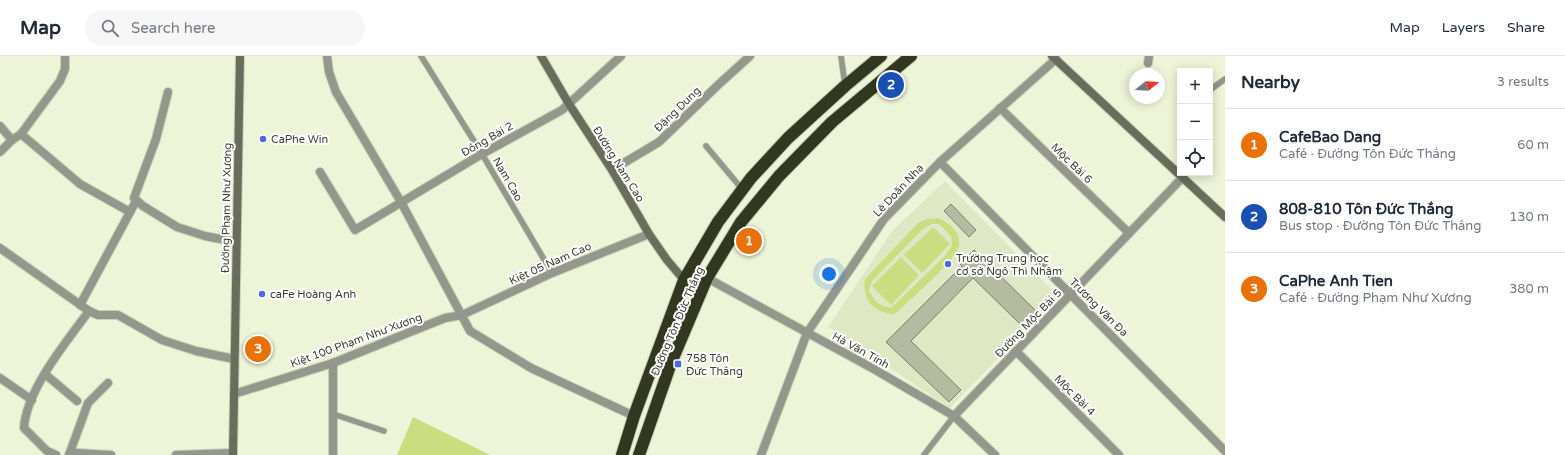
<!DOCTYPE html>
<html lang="en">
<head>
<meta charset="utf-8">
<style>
  body { margin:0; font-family:"Varela Round",sans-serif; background:#f6f6f7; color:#1f2937 }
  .controls { position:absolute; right:12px; top:12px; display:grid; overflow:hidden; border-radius:0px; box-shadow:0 2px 10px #0003 }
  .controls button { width:36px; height:36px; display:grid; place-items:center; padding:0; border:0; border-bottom:1px solid #e0e1e3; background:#fff; color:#1f2937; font:20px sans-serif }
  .compass { position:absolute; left:1129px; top:12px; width:36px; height:36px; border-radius:50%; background:#fff; box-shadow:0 2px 10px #0003; rotate:72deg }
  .you { position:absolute; left:829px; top:218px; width:14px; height:14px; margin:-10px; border:3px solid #fff; border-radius:50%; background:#1a73e8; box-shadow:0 0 0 6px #1a73e833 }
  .badge { display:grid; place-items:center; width:26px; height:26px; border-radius:50%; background:#ea580c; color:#fff; font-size:13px; font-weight:700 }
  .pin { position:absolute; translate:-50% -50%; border:2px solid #fff; box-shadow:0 1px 4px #0006 }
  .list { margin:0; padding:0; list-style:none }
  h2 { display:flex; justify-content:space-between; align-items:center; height:52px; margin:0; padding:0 16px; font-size:17px }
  h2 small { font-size:13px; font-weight:400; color:#747a83 }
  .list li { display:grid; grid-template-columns:26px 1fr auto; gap:12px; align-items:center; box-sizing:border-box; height:72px; padding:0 16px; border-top:1px solid #e0e1e3 }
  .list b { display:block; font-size:15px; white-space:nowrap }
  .list p { margin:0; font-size:13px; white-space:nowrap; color:#747a83 }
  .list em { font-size:13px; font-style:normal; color:#747a83 }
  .icon { flex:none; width:22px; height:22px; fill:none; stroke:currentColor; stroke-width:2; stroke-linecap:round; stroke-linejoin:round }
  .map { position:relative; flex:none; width:1225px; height:399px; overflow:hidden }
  header { display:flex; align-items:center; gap:24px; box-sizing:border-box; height:56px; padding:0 20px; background:#fff; border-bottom:1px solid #e0e1e3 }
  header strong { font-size:19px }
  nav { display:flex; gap:22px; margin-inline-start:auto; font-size:14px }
  .search { width:280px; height:36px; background:#f6f6f7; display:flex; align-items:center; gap:10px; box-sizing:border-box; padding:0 14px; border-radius:22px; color:#747a83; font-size:15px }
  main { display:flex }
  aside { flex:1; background:#fff }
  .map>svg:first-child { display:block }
  .built { fill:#dfe8c4 }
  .green { fill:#cade81; fill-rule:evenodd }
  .building { fill:#b4bba0; stroke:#7b8167 }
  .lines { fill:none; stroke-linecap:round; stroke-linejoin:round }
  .lane-casing { stroke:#c9d0b7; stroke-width:7 }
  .street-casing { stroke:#c9d0b7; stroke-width:10 }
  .secondary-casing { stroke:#c9d0b7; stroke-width:10 }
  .highway-casing { stroke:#c9d0b7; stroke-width:14 }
  .lane { stroke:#94978c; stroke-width:5.5 }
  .street { stroke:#94978c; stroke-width:8 }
  .secondary { stroke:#696d5c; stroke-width:8 }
  .highway { stroke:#323720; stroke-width:12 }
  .poi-dot { fill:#4c6ade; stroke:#fff; stroke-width:1.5 }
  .labels { text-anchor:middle; stroke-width:4; stroke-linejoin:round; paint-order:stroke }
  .street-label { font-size:11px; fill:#3b3e32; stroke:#fff }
  .poi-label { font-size:11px; fill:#3b3e32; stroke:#fff; text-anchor:start }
</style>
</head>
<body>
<header>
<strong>Map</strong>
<div class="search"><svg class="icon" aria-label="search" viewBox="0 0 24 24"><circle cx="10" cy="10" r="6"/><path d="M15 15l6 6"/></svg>Search here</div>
<nav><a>Map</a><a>Layers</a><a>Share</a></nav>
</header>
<main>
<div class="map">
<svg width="1225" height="399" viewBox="0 0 1225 399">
  <rect width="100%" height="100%" fill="#edf4d8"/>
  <path class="built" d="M945,125L1058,240L950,352L828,271L892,175Z"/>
  <g class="green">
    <path d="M938,162C949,167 961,175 959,189C957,204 908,245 895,258C873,257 862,244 865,223L919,166L928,163ZM932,168H939L951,180L952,189L946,199L891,252C879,250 874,245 869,234L872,225L923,173Z"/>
    <path d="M933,171L950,188L922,217L904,199Z"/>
    <path d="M901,201L919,219L891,249L872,230Z"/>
    <path d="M413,361L490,399H397Z"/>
  </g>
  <g class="building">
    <path d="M951,148L976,174L969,181L944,155Z"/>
    <path d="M974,194L1036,255L1022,270L973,222L911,285L961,334L949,346L886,286L962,210L960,208Z"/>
  </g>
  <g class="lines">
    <defs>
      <g id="lane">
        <path d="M421,0L482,98L552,217"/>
        <path d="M841,0L845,29"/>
        <path d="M1210,34L1225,23"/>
        <path d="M706,90L742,133"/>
        <path d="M333,358L384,375"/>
        <path d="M924,399L954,360"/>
      </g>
      <g id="street">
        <path d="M327,0L329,16L336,36L401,146L470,275L531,312L634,360"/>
        <path d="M1148,7L1149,0"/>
        <path d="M168,36L156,83L134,142L143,150L177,171L205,180L236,186"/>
        <path d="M1000,52L1129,177"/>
        <path d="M0,70L12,84"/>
        <path d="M21,78L80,128L130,156"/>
        <path d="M0,96L12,84L21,78L60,25L65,13V0"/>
        <path d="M940,106L1225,395"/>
        <path d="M612,114L659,86L718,29L750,0"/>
        <path d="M320,116L355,174L482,98L562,54L621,0"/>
        <path d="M0,192L89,255L98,259H118L162,284L196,295L234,303"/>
        <path d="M707,222L872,312L954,360L995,399"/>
        <path d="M80,249L136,145"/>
        <path d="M1016,295L1119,399"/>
        <path d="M333,307V399"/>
        <path d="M45,318L77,345"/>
        <path d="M0,322L32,344"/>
        <path d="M234,338L333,307L445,262L462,259L552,217L649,178"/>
        <path d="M954,360L1183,121"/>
        <path d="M56,399L47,395L24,372C26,334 67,285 89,255"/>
        <path d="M69,399L88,347L108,327"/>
        <path d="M69,399L77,397L111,399"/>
        <path d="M176,399L233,397"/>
        <path d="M761,399L807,277L884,163L940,106L1056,3"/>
      </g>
      <g id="secondary">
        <path d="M541,0L569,48L612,114L649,178L667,204L684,224"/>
        <path d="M1052,0L1225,161"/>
        <path d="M233,399L240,0"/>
      </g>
      <g id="highway">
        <path d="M622,399L634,360L684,224L718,166L751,122L788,82L845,30L881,0"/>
        <path d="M639,399L671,307L707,222L741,166L779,120L832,66L911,0"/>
      </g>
    </defs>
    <use href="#lane" class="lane-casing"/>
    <use href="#street" class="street-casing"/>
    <use href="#secondary" class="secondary-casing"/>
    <use href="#highway" class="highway-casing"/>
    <use href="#lane" class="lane"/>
    <use href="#street" class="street"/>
    <use href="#secondary" class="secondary"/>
    <use href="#highway" class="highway"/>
  </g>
  <g class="poi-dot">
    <circle cx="263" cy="83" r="4"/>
    <circle cx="948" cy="208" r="4"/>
    <circle cx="262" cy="238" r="4"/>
    <rect x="674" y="304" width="8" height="8" rx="2"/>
  </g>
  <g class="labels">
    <g class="street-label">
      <text transform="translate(677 53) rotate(-44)" y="4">Đặng Dung</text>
      <text transform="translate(487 83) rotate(-30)" y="4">Đồng Bài 2</text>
      <text transform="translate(1072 107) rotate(44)" y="4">Mộc Bài 6</text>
      <text transform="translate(619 108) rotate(58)" y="4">Đường Nam Cao</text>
      <text transform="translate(508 123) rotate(60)" y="4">Nam Cao</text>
      <text transform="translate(898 134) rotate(-47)" y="4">Lê Doãn Nhạ</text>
      <text transform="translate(226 152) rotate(-89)" y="4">Đường Phạm Như Xương</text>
      <text transform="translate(550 207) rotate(-24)" y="4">Kiệt 05 Nam Cao</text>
      <text transform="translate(1099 251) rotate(45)" y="4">Trương Văn Đa</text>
      <text transform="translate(677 265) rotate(-67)" y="4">Đường Tôn Đức Thắng</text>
      <text transform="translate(1028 267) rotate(-46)" y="4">Đường Mộc Bài 5</text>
      <text transform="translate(356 284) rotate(-20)" y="4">Kiệt 100 Phạm Như Xương</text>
      <text transform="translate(861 294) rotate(29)" y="4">Hà Văn Tính</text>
      <text transform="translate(1075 339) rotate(45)" y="4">Mộc Bài 4</text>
    </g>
    <g class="poi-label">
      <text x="271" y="87">CaPhe Win</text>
      <text x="956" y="206">Trường Trung học<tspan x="956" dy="13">cơ sở Ngô Thì Nhậm</tspan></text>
      <text x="270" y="242">caFe Hoàng Anh</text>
      <text x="686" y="306">758 Tôn<tspan x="686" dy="13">Đức Thắng</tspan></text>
    </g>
  </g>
</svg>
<div class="controls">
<button>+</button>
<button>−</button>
<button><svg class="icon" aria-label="locate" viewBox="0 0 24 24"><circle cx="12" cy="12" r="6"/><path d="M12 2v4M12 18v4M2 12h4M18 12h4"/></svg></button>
</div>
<svg class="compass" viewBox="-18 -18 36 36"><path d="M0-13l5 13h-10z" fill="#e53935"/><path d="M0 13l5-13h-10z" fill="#747a83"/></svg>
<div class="you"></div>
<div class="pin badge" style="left:749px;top:185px;background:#e8710a">1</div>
<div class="pin badge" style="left:891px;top:29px;background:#1a4fb4">2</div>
<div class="pin badge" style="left:258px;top:293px;background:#e8710a">3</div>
</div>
<aside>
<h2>Nearby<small>3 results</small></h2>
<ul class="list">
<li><span class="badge" style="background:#e8710a">1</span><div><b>CafeBao Dang</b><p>Café · Đường Tôn Đức Thắng</p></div><em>60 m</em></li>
<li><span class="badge" style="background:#1a4fb4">2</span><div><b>808-810 Tôn Đức Thắng</b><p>Bus stop · Đường Tôn Đức Thắng</p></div><em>130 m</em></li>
<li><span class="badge" style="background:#e8710a">3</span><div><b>CaPhe Anh Tien</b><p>Café · Đường Phạm Như Xương</p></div><em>380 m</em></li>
</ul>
</aside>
</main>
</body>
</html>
